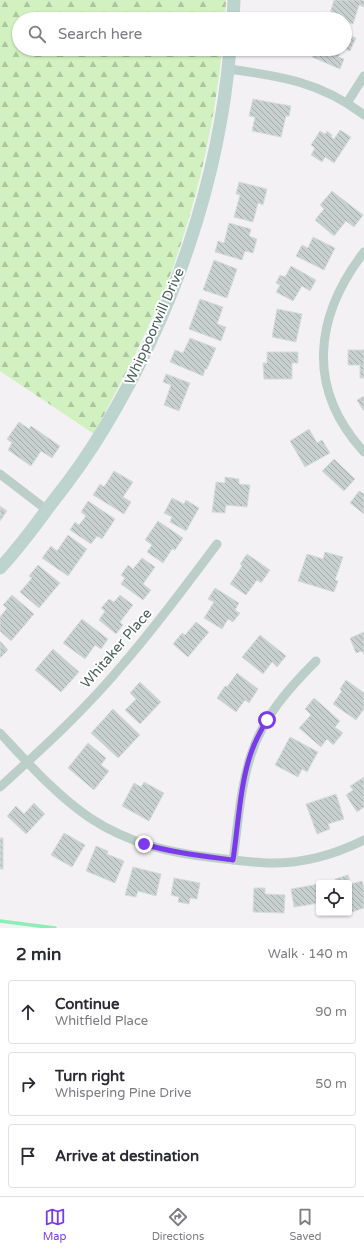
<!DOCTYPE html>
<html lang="en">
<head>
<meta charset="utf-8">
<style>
  body { margin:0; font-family:"Varela Round",sans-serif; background:#f7f7f7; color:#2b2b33 }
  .controls { position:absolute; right:12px; bottom:12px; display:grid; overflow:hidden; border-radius:4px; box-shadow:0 1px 3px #0004 }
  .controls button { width:36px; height:36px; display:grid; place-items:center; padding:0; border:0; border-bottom:1px solid #e1e1e2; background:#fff; color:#2b2b33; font:20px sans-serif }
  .stop { position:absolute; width:12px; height:12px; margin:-9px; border:3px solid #7c3aed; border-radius:50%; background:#fff }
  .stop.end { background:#7c3aed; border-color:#fff; box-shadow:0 1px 4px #0008 }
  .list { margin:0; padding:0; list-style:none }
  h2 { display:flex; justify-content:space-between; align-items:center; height:52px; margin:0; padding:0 16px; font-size:17px }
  h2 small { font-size:13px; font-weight:400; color:#7c7c81 }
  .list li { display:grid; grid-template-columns:26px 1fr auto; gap:12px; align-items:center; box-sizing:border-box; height:64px; margin:0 8px 8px; padding:0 8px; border:1px solid #e1e1e2; border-radius:4px }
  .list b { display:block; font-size:15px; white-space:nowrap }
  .list p { margin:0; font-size:13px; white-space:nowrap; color:#7c7c81 }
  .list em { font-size:13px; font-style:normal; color:#7c7c81 }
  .icon { flex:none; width:22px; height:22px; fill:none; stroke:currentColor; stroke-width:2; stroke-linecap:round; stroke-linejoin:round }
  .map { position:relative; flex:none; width:364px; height:928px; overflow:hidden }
  .search { position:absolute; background:#fff; box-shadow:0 1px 3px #0004; left:12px; right:12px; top:12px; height:44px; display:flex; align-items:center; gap:10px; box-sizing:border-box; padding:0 14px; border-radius:22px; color:#7c7c81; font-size:15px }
  .sheet { height:268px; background:#fff }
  nav { display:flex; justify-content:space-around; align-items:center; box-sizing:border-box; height:56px; border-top:1px solid #e1e1e2; background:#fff; font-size:11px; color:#7c7c81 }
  nav a { display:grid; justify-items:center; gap:2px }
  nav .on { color:#7c3aed }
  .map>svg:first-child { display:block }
  .forest { fill:url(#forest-firs) }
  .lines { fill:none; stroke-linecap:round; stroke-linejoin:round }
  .stream { stroke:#8ceeb7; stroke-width:3.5 }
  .building { fill:url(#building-back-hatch); stroke:#d5dcdc }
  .street { stroke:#bccec8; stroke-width:9 }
  .secondary { stroke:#bdd3cd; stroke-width:13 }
  .route { stroke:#7c3aed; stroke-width:5 }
  .labels { text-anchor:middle; stroke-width:4; stroke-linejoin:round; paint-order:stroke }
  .street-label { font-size:14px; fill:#485f58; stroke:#fff }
</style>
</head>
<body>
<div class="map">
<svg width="364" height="928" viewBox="0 0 364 928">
  <defs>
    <pattern id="forest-firs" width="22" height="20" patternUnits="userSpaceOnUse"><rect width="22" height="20" fill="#d2f1c0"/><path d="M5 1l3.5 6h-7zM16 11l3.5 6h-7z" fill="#acc69f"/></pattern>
    <pattern id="building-back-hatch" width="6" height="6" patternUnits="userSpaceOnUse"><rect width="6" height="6" fill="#c8d0cf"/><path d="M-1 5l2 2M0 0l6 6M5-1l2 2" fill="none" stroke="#a4acab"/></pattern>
  </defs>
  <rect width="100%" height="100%" fill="#f3f1f3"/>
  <path class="forest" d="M0,0H226L225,19H19V49H222C215,122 197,201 172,270C151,327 122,380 94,434L0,371Z"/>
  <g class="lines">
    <path class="stream" d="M0,921L55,928"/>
  </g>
  <g class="building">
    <path d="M334,0H364V7L359,5L353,24L345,22V19H336L329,17Z"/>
    <path d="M345,34L356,38L350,51L345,49Z"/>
    <path d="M315,49H342L338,57L344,59L340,69L312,57Z"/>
    <path d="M253,99L291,106L289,116H286L281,137L252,131L255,117L249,116Z"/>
    <path d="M340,130L351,137L334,163L325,157L322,162L311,155L315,148L311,145L320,131L325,134L327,131L332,135L331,137L334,139Z"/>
    <path d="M239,182L267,189L263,205L258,203L253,222L234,217L240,195L236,194Z"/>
    <path d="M332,191L363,215L354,227L346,221L334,236L315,220L324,209L320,205Z"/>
    <path d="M229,223L251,229L249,236L257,239L253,253L245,251L242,260L215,252L218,241L224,243Z"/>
    <path d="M313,237L335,248L324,270L296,256L302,245L308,248Z"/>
    <path d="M214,260L237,269L227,298L203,290Z"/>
    <path d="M291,266L316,280L310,291L302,286L293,301L276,292L280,285L276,283L280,275L285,277Z"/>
    <path d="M200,299L223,307L217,324L226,327L221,341L189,329Z"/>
    <path d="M277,309L302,314L296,342L272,337Z"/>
    <path d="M190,338L216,348L207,369H205L203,376L170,362L175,350L183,353Z"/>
    <path d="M348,350H364V378H360V365H348Z"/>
    <path d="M267,352H298V363H292V379H264L263,363H267Z"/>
    <path d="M166,374L190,383L179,411L164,405L171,385L163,382Z"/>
    <path d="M364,396V410H363L357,400Z"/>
    <path d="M19,422L29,429L31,426L60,446L52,458L41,451L31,466L8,450L12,443L7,439Z"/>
    <path d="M309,429L317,443L322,440L330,453L305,467L290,441Z"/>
    <path d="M334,459L355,479L344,491L322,471Z"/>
    <path d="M114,471L133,482L123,497L131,502L124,514L93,495L100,484L104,487Z"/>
    <path d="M225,477L239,479V484L250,485L247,507L226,505L225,513L212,512L216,482L225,483Z"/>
    <path d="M359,491L364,494V514L350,503Z"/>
    <path d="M172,498L184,504L186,500L199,508L186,531L170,522L172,517L164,513Z"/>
    <path d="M88,501L115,519L102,539L97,536L91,544L70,530L75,522L79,525L86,516L81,512Z"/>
    <path d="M0,506L7,511L0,521Z"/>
    <path d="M158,521L183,538L175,550L172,549L163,563L147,552L152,545L145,540Z"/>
    <path d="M68,535L87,549L68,576L42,558L51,546L57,551Z"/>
    <path d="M325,552L343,557L335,580L338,581L334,592L298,581L307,554L323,559Z"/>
    <path d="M247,554L270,570L261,583L257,580L246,595L230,584L242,566L240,564Z"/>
    <path d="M142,558L155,567L143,584L151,590L143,600L121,584L125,578L121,575L128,565L133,569Z"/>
    <path d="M38,565L60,583L39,608L20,592L32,578L29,576Z"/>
    <path d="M215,588L239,603L235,610L240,613L233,622L228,619L222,629L204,618L214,602L208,599Z"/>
    <path d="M12,595L34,614L11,641L0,631V617L7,608L3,605Z"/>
    <path d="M120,595L133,605L120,622L123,625L116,634L99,620L105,611L101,608L109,599L114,602Z"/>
    <path d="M82,619L108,639L101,649L95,645L85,659L63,643Z"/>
    <path d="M196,622L209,632L188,657L173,644L182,633L185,635Z"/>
    <path d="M364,632V655L362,651L356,653L350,638Z"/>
    <path d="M260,635L286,656L277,667L272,662L263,674L242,657Z"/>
    <path d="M0,641L8,650L0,658Z"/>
    <path d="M53,649L79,672L61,692L35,670Z"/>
    <path d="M237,673L258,689L249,703L245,700L236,712L217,698L225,686L227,687Z"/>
    <path d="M346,680L364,693V709L356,720L333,704L342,691L340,689Z"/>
    <path d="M140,682L161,702L140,724L125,710L136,699L130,693Z"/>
    <path d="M314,698L340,721L335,727L343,733L333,745L327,739L321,747L299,728L311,715L305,709Z"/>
    <path d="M113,709L140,735L118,758L91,733Z"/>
    <path d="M290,737L318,752L307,772L302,769L298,777L275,765Z"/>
    <path d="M88,743L106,758L101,765L109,771L94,790L68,768Z"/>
    <path d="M364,777V807L357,812L346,795L353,790L350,786Z"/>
    <path d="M144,782L164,793L149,821L122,806L134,783L141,787Z"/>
    <path d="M336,794L344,819L328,824L330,829L317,834L306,804Z"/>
    <path d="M34,803L45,814L26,834L7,816L16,806L24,814Z"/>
    <path d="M64,833L85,845L72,867L51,855Z"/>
    <rect x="0" y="838" width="3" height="31"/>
    <path d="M96,846L108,851L107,854L124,861L115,883L86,871Z"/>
    <path d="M133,867L161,874L156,896L138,891L136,897L125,895Z"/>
    <path d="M348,875L351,884L362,881L364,888V908L349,913V883H336L335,879Z"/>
    <path d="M174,878L200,883L197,899L190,898L189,904L178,902L179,897L171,895Z"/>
    <path d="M319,884V903L294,907L291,889Z"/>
    <path d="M254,888H265V894L285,895L284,913L253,912Z"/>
  </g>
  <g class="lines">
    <g class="street">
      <path d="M229,69C280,76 321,82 364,115"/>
      <path d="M347,103L364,76"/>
      <path d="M364,252C314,317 306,389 364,452"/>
      <path d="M0,474L47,510"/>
      <path d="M0,733C28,763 56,795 90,818C130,844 170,853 216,858C233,860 250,862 267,863C301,864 334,855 364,840"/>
      <path d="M0,787C43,748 87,708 124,663C157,625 187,584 217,544"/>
      <path d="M233,860C238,825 240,788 251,755C263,717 289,688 316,661"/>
    </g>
    <g class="secondary">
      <path d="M233,19L234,0"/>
      <path d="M0,568C19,548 35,526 51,504C71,479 90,452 106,425C174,311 219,181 230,49"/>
    </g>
  </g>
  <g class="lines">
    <path class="route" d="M144,844C173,853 203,856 233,860C238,827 240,784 251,753C255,741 261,730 267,720"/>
  </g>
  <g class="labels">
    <g class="street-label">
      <text transform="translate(154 326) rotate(-66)" y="5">Whippoorwill Drive</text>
      <text transform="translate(116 648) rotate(-49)" y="5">Whitaker Place</text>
    </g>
  </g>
</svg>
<div class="controls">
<button><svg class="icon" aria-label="locate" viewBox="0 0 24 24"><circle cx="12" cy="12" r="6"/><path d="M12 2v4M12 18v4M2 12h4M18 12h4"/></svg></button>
</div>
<div class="stop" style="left:267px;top:720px"></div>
<div class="stop end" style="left:144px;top:844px"></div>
<div class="search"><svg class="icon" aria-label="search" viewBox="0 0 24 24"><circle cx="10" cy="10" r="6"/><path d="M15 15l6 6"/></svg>Search here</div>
</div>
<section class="sheet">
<h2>2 min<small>Walk · 140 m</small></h2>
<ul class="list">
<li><svg class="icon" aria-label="ahead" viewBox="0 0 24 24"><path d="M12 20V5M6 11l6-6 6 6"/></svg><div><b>Continue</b><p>Whitfield Place</p></div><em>90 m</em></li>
<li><svg class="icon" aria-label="right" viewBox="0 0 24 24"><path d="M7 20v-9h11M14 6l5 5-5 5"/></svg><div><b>Turn right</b><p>Whispering Pine Drive</p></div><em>50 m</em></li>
<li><svg class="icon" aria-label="arrive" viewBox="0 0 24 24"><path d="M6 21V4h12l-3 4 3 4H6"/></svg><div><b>Arrive at destination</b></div></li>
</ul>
</section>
<nav>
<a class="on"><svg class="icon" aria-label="map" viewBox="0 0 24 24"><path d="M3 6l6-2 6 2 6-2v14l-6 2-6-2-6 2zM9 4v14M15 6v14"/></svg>Map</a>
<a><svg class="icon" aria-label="directions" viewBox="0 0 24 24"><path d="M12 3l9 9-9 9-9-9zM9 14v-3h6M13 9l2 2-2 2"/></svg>Directions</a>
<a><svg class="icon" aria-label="saved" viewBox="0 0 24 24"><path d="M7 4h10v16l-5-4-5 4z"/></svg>Saved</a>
</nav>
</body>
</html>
